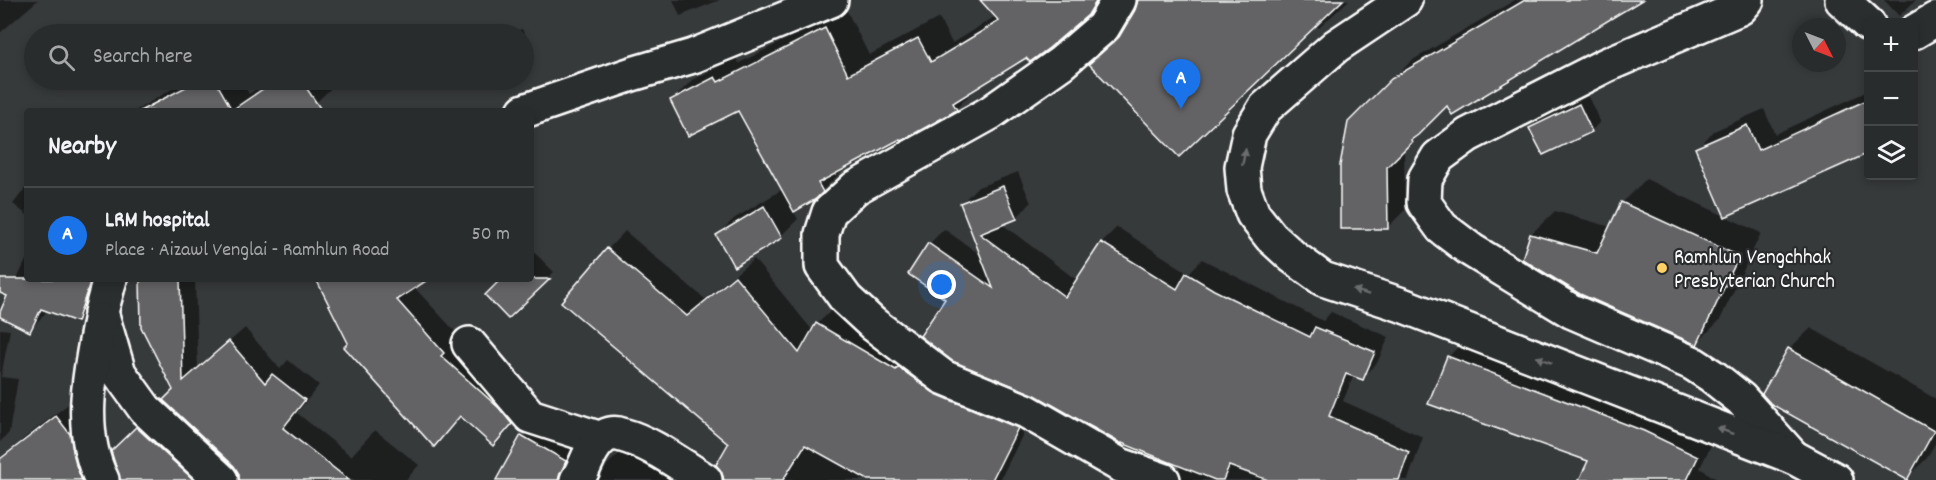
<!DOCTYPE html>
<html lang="en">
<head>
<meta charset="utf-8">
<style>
  body { margin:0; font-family:Dekko,sans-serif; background:#313434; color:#f1f3f6 }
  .controls { position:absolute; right:18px; top:18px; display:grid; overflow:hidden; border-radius:6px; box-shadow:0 3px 9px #0003 }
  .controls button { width:54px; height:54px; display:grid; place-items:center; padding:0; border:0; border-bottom:2px solid #454848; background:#292c2c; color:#f1f3f6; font:30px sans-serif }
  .compass { position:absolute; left:1792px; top:18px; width:54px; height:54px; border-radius:50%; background:#292c2c; box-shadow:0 3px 9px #0003; rotate:132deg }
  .you { position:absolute; left:942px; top:285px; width:21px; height:21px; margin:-15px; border:4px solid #fff; border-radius:50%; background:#1a73e8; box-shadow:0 0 0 9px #1a73e833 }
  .badge { display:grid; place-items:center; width:39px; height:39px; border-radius:50%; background:#1a73e8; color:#fff; font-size:20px; font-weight:700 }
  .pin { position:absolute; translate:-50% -50px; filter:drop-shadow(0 2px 3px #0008) }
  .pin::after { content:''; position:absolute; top:32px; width:21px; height:18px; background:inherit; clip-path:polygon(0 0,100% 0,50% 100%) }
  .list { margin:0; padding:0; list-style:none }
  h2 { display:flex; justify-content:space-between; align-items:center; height:78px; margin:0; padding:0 24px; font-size:26px }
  h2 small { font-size:20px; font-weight:400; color:#a5a7a9 }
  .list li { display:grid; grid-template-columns:39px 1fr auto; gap:18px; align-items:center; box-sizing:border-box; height:96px; padding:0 24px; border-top:2px solid #454848 }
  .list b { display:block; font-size:22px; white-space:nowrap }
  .list p { margin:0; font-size:20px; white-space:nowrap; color:#a5a7a9 }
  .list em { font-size:20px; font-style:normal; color:#a5a7a9 }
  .icon { flex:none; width:33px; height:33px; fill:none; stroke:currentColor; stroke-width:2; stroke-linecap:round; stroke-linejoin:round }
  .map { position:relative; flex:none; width:1936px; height:480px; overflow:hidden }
  .search { position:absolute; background:#292c2c; box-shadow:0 3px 9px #0003; left:24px; top:24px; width:510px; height:66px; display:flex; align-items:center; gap:15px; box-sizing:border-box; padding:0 21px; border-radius:33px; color:#a5a7a9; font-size:22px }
  .panel { position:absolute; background:#292c2c; box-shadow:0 3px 9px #0003; left:24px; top:108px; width:510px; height:174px; border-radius:6px }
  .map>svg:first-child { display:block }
  .shadow { fill:#0007 }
  .building { fill:#636465; stroke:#fff; stroke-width:1.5 }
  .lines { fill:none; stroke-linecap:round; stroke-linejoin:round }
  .minor-casing { stroke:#fff; stroke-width:38 }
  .major-casing { stroke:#fff; stroke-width:38 }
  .minor { stroke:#2a2d2e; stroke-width:33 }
  .major { stroke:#2a2d2e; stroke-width:33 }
  .oneway { fill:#6a6c6d }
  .poi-dot { fill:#ffd166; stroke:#2a2d2e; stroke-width:2 }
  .labels { text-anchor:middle; stroke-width:4.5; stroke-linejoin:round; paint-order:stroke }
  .poi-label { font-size:21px; fill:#fff; stroke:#2a2d2e; text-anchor:start }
</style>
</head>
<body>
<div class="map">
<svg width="1936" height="480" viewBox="0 0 1936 480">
  <rect width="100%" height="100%" fill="#373a3b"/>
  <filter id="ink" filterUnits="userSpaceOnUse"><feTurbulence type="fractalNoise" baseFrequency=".0167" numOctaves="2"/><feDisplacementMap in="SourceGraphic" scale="12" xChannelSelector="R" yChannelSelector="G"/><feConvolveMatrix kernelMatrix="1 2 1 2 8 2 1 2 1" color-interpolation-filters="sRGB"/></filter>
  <g filter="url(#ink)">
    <g class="shadow">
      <path d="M0,0H38L0,33Z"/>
      <path d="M673,0H720L680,16Z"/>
      <path d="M982,0H1101L1087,14L976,88L956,109L842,168L843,170L815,198L793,210L798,219L781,236L734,265L717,235L735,218L783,189L739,109L672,100L692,80L736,58L739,63L846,9L869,55L939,18L952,43L996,16Z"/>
      <path d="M1139,0H1349L1319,28L1315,25L1091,64L1121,35L1137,10Z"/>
      <path d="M1515,0H1639L1448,104L1404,147L1405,210L1387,228L1350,123L1411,61Z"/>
      <path d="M1884,0H1916L1899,16Z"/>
      <path d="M522,29L534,56L524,66V34H509Z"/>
      <path d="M187,80H241L249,94L271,80H328L333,86L316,103L303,111H135Z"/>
      <path d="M479,80H492L481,84Z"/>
      <path d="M1868,91V152L1726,215L1697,148L1714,131L1764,109L1775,134Z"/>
      <path d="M1588,96L1600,122L1591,131L1531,128L1540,118Z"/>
      <path d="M1018,172L1031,203L1016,218L1002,224L1078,281L1102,242L1117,227L1189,273L1202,259L1323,321L1331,312L1389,337L1377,363L1362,378L1354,375L1343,401L1423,437L1408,480H1183L1179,467L1170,461L1128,447L1034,392L947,299L929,244L944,229L981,255L961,204L976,188Z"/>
      <path d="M1646,179L1761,233L1720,320L1697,343L1524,259L1531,234L1555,211L1611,227L1623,202Z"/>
      <path d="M27,186V215L13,204Z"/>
      <path d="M625,231L705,299L754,259L813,331L817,324L835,307L1035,410L1000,480H725L730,444L608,249Z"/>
      <path d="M532,250L554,272L508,317L502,279H531Z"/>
      <path d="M27,258V279H101L93,304L77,321L48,310L30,330L0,315Z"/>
      <path d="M141,279H195L198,369L245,328L280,369L288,360L319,385L297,413L351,456L375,430L419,465L406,480H241L240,474L174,391Z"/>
      <path d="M318,279H426L414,287L526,408L508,429L461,415L434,445L349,343Z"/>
      <path d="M1811,328L1936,399V442L1927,458L1906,479L1772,403L1789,349Z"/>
      <path d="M0,329L10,330L1,377L18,379L9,433L0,442Z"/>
      <path d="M1465,340L1714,439L1700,468L1718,480H1603L1590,460L1448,357Z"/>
      <path d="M71,402L84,419L95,463L80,480H20L10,453L23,439Z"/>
      <path d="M152,413L225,480H129L113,452Z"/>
      <path d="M540,419L583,443L590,480H498L523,436Z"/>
      <path d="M625,448L687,480H599L607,465Z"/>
    </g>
    <g class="building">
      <path d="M980,0H1097L1088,15L1049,48L1030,62L1026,58L953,103L957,110L901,141L900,139L818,183L823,192L816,199L794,212L738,111L688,136L670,100L715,77L718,82L825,28L848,75L918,38L931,62L999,21Z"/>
      <path d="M1138,0H1343L1179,157L1089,64L1119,37L1135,10Z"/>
      <path d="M1525,0H1642L1452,115L1447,106L1418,135L1411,140L1412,142L1387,167L1388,229H1340V165L1348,122L1391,79Z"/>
      <path d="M199,80H215L232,110L276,80H301L322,111H140Z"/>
      <path d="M1869,99V153L1725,217L1695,148L1747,125L1758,150Z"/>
      <path d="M1579,104L1592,132L1543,155L1529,128Z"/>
      <path d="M1003,186L1017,219L980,234L1065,297L1101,242L1177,289L1186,273L1214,290L1310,337L1315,327L1375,352L1363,380L1346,374L1329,416L1409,452L1399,480H1268L1229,466L1223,480H1215L1122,443V444L1035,395L952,361L920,336L945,299L908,274L928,243L993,288L960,203Z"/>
      <path d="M1621,202L1739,256L1697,345L1580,294L1522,259L1530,234L1597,253Z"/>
      <path d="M764,206L782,238L734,267L716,235Z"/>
      <path d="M607,248L687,316L735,276L799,353L816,323L896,370L898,367L936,394L1018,428L992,480H868L805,445L783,480H724L721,471L716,465L728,444L561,302Z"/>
      <path d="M0,279H91L77,322L41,309L30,332L0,317V312L7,296L0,293Z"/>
      <path d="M140,279H180L183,381L229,341L265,383L272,374L305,400L283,428L349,480H239V474L234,466L163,400L173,390L141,327Z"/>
      <path d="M316,279H429L397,300L444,353L441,356L499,408L512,424L493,446L460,416L434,447L344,347L348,343Z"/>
      <path d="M501,279H550L508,319L485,295Z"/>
      <path d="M1788,348L1934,431L1907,480L1771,404L1762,394Z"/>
      <path d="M1447,356L1644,431L1698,457L1687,480H1579L1588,461L1428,404Z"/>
      <path d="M56,416L70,434L76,465L82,480H0V459Z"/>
      <path d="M136,427L194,480H120L111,451Z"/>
      <path d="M521,435L566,461L558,480H496Z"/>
    </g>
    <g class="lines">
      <defs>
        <g id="minor">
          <path d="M1119,0L1103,27L1061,63L990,113L855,188L829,212L822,234V266L846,299L873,324L943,377L1026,411L1120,465L1163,480"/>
          <path d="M1747,0L1740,8L1606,65L1468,135L1438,157L1425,179L1424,203L1442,228L1471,250L1571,311L1692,363L1712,376L1741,399L1793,457"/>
          <path d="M1842,0L1868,24"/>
          <path d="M1914,32L1936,19"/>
          <path d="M524,111L632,74L693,56L831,0"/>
          <path d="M110,279L101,312L119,373L145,409L221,480"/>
          <path d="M100,320C90,372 77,430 102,480"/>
          <path d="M469,344L530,416L601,439"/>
          <path d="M577,480C586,467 588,451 600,440C606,434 614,432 622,435C652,443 679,464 705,480"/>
        </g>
        <path id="major" d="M1405,0L1336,46L1265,108L1249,134L1242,167L1244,190L1253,214L1271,237L1293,257L1323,279L1402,305L1793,457L1836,480"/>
      </defs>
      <use href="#minor" class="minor-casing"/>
      <use href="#major" class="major-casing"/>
      <use href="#minor" class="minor"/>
      <use href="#major" class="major"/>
    </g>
    <defs><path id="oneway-solid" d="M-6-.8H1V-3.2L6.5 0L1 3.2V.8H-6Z" transform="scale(1.5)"/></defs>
    <g class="oneway">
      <use href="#oneway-solid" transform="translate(1244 157) rotate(-78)"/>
      <use href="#oneway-solid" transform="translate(1361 292) rotate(-162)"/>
      <use href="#oneway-solid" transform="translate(1544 360) rotate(-159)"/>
      <use href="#oneway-solid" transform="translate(1725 431) rotate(-159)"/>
    </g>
  </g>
  <circle class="poi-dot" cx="1662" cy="268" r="6"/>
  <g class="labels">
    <g class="poi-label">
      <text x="1674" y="263">Ramhlun Vengchhak<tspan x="1674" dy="24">Presbyterian Church</tspan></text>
    </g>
  </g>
</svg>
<div class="controls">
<button>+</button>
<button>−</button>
<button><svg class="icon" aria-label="layers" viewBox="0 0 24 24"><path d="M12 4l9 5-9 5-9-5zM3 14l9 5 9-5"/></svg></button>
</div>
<svg class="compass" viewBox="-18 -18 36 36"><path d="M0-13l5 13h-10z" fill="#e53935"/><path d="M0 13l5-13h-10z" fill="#a5a7a9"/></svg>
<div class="you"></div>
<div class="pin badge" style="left:1181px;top:109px">A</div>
<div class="search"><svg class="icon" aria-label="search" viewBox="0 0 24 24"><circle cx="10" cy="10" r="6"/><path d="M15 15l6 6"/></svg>Search here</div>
<section class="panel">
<h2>Nearby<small></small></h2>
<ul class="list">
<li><span class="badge">A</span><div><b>LRM hospital</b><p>Place · Aizawl Venglai - Ramhlun Road</p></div><em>50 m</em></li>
</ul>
</section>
</div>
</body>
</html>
